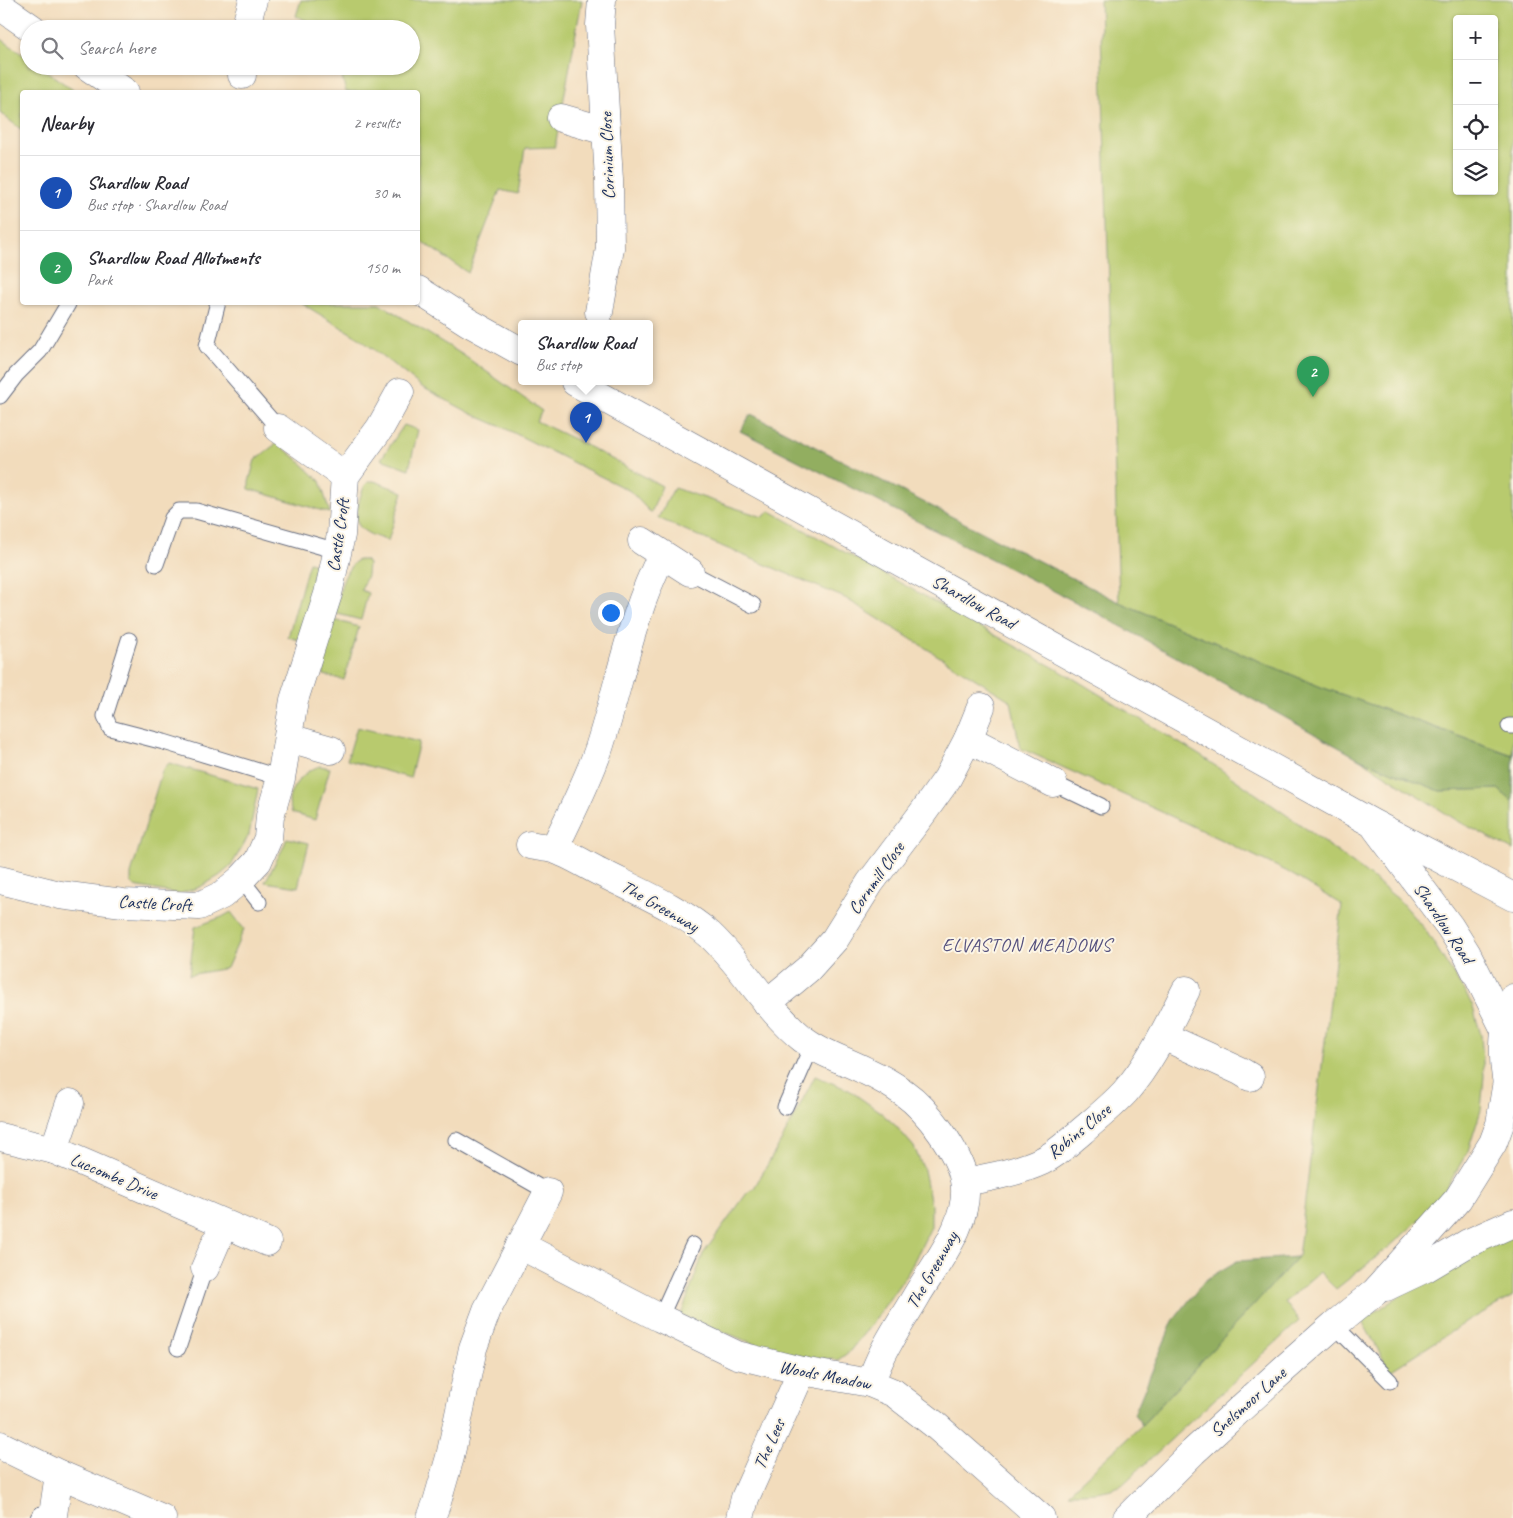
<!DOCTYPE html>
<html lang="en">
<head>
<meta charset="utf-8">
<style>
  body { margin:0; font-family:Caveat,sans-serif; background:#f2f2f3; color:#2b2b33 }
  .controls { position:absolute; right:15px; top:15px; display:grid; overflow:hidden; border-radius:5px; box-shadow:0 1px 4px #0004 }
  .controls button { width:45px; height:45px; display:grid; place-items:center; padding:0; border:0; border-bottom:1px solid #e1e1e2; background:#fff; color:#2b2b33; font:25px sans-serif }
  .you { position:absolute; left:610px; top:612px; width:18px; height:18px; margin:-12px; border:4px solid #fff; border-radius:50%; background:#1a73e8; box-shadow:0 0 0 8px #1a73e833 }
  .badge { display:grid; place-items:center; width:32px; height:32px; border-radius:50%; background:#db2777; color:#fff; font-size:16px; font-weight:700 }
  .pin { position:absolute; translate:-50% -41px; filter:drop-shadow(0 1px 2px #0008) }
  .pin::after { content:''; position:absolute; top:26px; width:18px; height:15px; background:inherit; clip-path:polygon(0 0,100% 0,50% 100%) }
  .popup { position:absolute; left:518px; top:320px; width:135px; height:65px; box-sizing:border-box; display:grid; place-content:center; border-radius:5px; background:#fff; filter:drop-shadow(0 1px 4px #0005); font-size:16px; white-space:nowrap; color:#7c7c81 }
  .popup b { font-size:19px; color:#2b2b33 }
  .popup::after { content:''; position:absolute; left:50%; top:100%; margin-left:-10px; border:10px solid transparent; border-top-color:#fff }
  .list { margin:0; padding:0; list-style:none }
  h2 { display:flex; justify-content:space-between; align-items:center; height:65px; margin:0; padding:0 20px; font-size:21px }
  h2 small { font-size:16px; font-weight:400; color:#7c7c81 }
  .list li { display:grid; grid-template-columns:32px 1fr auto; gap:15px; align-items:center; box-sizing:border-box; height:75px; padding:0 20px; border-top:1px solid #e1e1e2 }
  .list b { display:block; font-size:19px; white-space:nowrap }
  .list p { margin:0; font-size:16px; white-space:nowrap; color:#7c7c81 }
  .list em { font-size:16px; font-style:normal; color:#7c7c81 }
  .icon { flex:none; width:28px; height:28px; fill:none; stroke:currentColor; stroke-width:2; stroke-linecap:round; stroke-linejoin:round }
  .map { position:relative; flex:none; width:1513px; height:1518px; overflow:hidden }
  .search { position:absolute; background:#fff; box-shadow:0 1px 4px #0004; left:20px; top:20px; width:400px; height:55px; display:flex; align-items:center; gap:12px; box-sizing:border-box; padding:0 18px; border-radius:28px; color:#7c7c81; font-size:19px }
  .panel { position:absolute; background:#fff; box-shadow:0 1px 4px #0004; left:20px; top:90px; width:400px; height:215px; border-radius:5px }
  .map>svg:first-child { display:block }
  .green { fill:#b8ca6e; stroke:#6a7c66; fill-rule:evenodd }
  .forest { fill:#92ae61; stroke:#566e60 }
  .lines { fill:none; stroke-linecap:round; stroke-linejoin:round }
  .service-casing { stroke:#666c7f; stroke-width:17 }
  .minor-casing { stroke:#666c7f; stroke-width:29 }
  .tertiary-casing { stroke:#666c7f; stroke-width:29 }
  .service { stroke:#fff; stroke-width:15 }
  .minor { stroke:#fff; stroke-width:28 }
  .tertiary { stroke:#fff; stroke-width:28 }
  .labels { text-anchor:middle; stroke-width:4; stroke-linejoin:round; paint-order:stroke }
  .street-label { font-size:18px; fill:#1b2f5e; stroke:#fcf5e5 }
  .neighbourhood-label { font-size:19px; letter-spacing:1px; fill:#56527f; stroke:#fcf5e5 }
</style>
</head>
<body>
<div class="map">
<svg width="1513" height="1518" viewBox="0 0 1513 1518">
  <rect width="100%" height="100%" fill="#fcf5e5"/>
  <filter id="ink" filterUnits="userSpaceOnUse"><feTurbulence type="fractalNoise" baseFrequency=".02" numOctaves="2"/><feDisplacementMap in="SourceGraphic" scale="10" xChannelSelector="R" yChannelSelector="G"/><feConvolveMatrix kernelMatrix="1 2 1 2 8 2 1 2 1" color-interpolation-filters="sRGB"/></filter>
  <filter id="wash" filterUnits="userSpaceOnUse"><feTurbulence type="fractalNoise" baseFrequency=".0096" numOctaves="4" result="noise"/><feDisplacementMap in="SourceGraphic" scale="20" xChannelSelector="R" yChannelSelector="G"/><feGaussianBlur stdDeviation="1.12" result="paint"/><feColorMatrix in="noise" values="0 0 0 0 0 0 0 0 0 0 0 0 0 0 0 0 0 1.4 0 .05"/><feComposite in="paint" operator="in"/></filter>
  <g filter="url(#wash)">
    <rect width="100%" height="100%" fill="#f2dcbc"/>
    <g class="green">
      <path d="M301,0H582L555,147L525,148L518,194L500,190L468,273L418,239V92H346L339,66H411V29H325L296,16Z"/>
      <path d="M1100,0H1513V755L1321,687L1119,602ZM1457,19H1494V191H1457Z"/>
      <path d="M0,38L29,59V66H39L76,92H22V130L0,113Z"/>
      <path d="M301,303H379L463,355L542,411L536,421L576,440L662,486L651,513L630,491L504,428L472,414L422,387L359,338Z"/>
      <path d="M404,425L418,430L409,469L381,459Z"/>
      <path d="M277,443L297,459L320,481L330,513L249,489V482L255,460Z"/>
      <path d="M374,481L403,492L388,541C379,537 363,534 358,524C354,517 361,488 367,483C370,481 371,481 374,481Z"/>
      <path d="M674,488L763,517L770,511L1071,677L1204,758L1301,825L1359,868L1398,899L1426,931L1472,1004L1481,1035L1484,1076L1481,1110L1468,1151L1446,1189L1427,1213L1389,1247L1336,1289L1319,1272L1285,1302L1299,1321L1122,1485C1104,1493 1087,1493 1068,1493L1142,1425L1298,1257L1342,905L1286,871L1186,823L1020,748L1011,701L845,598L714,543L658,518Z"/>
      <path d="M357,560H365L368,564L367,575L361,590L368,593L361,620L334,613C339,595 342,572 357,560Z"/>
      <path d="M309,562L323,566L299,640L288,637Z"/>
      <path d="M331,619L359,627L344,680L324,675L322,652Z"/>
      <path d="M357,727L419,742L410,778L347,760Z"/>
      <path d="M1358,758L1440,791L1498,789L1513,802V850L1458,821Z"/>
      <path d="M169,763L258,789L249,835L231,866L219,876L200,887L179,894L134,886L131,882V874L162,771Z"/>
      <path d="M320,766L330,768L315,820L292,813C291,809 289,805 289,801C290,786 306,770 320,766Z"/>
      <path d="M287,838L309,843L298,887L265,882L283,848Z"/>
      <path d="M231,912L244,929L227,968L189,975L195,927L222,917Z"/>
      <path d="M815,1076L849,1090L880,1112L895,1125L914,1147L924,1170L931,1205V1227L909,1271L874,1321L849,1352L838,1360L806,1357L772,1351L681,1315L703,1254L747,1193L754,1188L784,1136Z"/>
      <path d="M1513,1231V1296L1468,1321L1390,1371L1362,1321L1405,1292Z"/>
    </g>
    <g class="forest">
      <path d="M751,414L1119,602L1321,687L1512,755L1513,749V802L1498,789L1440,791L1358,758L1097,613L740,431Z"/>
      <path d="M1298,1257L1142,1425L1134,1414L1173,1321L1205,1280L1237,1261Z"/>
    </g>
  </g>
  <g filter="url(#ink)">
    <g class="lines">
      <defs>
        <g id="service">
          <path d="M218,302L207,346L278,428"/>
          <path d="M0,396L16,375L40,351L68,304"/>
          <path d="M156,564L172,518L179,511H196L337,551"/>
          <path d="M690,572L753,605"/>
          <path d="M129,640L105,716L110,728L164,742L281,778"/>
          <path d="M1509,726H1513"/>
          <path d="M1053,783L1101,806"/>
          <path d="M241,879L259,902"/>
          <path d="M785,1107L812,1046"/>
          <path d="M456,1140L548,1192"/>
          <path d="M660,1318L693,1245"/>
          <path d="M1334,1325L1390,1381"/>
          <path d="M178,1348L205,1268"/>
          <path d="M38,1518L41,1514L53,1515L52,1518"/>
        </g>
        <g id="minor">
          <path d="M245,29L253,0"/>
          <path d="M242,75V66"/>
          <path d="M561,118L606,131"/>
          <path d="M599,312L610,248L609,180L600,25L602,0"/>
          <path d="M278,428L345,476"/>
          <path d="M642,541L690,572"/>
          <path d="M289,738L331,750"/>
          <path d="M968,739L1053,783"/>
          <path d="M530,845C537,847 546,847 553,849C567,853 586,865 600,872C635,890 681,909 710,935C744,967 766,1009 803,1039C822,1054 845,1060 866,1071C879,1077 893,1085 904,1093C927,1109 959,1152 964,1180C972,1220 936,1263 917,1295C906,1314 893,1333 883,1353C878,1363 874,1373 870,1383"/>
          <path d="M554,849C569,817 588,781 599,748C620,683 631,616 662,555"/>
          <path d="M0,880L60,895L123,903L199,906L222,895L241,879L258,861L268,838L270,816L281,778L294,700L328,594L341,535L345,476L380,428L400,392"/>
          <path d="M767,1003L808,969L835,939L870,883L922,814L947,779L968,739L981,707"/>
          <path d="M1163,1036L1240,1071L1250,1077"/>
          <path d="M0,1137L54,1150L267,1242"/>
          <path d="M54,1150L70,1103"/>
          <path d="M965,1182C991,1177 1018,1172 1042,1161C1057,1154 1070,1141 1082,1131C1097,1118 1112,1106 1125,1092C1151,1062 1168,1025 1186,990"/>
          <path d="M520,1245L660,1318L737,1355L802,1371L870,1383L894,1393L934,1424L1041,1518"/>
          <path d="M205,1268L224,1224"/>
          <path d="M0,1445L59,1474L162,1518"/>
          <path d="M53,1515L59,1474"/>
          <path d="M431,1518L437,1502L450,1457L473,1348L487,1310L548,1192"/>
          <path d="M740,1518L745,1498L802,1371"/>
        </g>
        <g id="tertiary">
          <path d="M0,6L33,29"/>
          <path d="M87,66L125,92"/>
          <path d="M418,290L468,322L522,352"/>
          <path d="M575,382L1372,823L1513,897"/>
          <path d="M1376,828L1450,927L1467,954L1505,1030"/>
          <path d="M1512,1099C1500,1068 1502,1029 1513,998"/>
          <path d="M1386,1287L1426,1268L1468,1243L1513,1223"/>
          <path d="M1127,1518L1193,1452L1284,1369L1334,1325L1375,1292L1458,1199L1493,1143L1500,1124L1507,1081"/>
        </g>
      </defs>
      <use href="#service" class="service-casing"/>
      <use href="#minor" class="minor-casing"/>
      <use href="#tertiary" class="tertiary-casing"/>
      <use href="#service" class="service"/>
      <use href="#minor" class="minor"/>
      <use href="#tertiary" class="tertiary"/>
    </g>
  </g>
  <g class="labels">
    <g class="street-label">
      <text transform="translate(607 156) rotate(-92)" y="6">Corinium Close</text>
      <text transform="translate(338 535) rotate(-82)" y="6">Castle Croft</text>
      <text transform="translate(974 602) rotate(29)" y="6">Shardlow Road</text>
      <text transform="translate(876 878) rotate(-55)" y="6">Cornmill Close</text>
      <text transform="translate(155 903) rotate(3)" y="6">Castle Croft</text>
      <text transform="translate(660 906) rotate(30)" y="6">The Greenway</text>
      <text transform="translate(1444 923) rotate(56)" y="6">Shardlow Road</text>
      <text transform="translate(1079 1131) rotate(-39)" y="6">Robins Close</text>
      <text transform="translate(114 1176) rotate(23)" y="6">Luccombe Drive</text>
      <text transform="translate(932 1270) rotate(-60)" y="6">The Greenway</text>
      <text transform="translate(825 1375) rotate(11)" y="6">Woods Meadow</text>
      <text transform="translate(1248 1402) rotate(-42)" y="6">Snelsmoor Lane</text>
      <text transform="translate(769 1444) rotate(-66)" y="6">The Lees</text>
    </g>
    <g class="neighbourhood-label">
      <text x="1027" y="951">ELVASTON MEADOWS</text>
    </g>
  </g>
</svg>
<div class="controls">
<button>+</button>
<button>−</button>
<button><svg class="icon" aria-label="locate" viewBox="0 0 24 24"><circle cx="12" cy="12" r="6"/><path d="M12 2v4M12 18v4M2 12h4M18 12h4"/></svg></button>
<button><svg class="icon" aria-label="layers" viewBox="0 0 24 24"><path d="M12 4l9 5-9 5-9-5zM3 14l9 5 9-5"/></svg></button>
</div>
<div class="you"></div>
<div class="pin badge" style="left:586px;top:443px;background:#1a4fb4">1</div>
<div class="popup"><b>Shardlow Road</b>Bus stop</div>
<div class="pin badge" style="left:1313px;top:397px;background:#2e9e5b">2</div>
<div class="search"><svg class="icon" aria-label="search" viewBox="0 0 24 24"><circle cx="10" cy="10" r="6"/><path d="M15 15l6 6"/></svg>Search here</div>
<section class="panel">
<h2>Nearby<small>2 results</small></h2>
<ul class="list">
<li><span class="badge" style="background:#1a4fb4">1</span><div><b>Shardlow Road</b><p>Bus stop · Shardlow Road</p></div><em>30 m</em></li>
<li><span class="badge" style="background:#2e9e5b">2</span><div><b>Shardlow Road Allotments</b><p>Park</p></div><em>150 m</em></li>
</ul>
</section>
</div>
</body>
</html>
